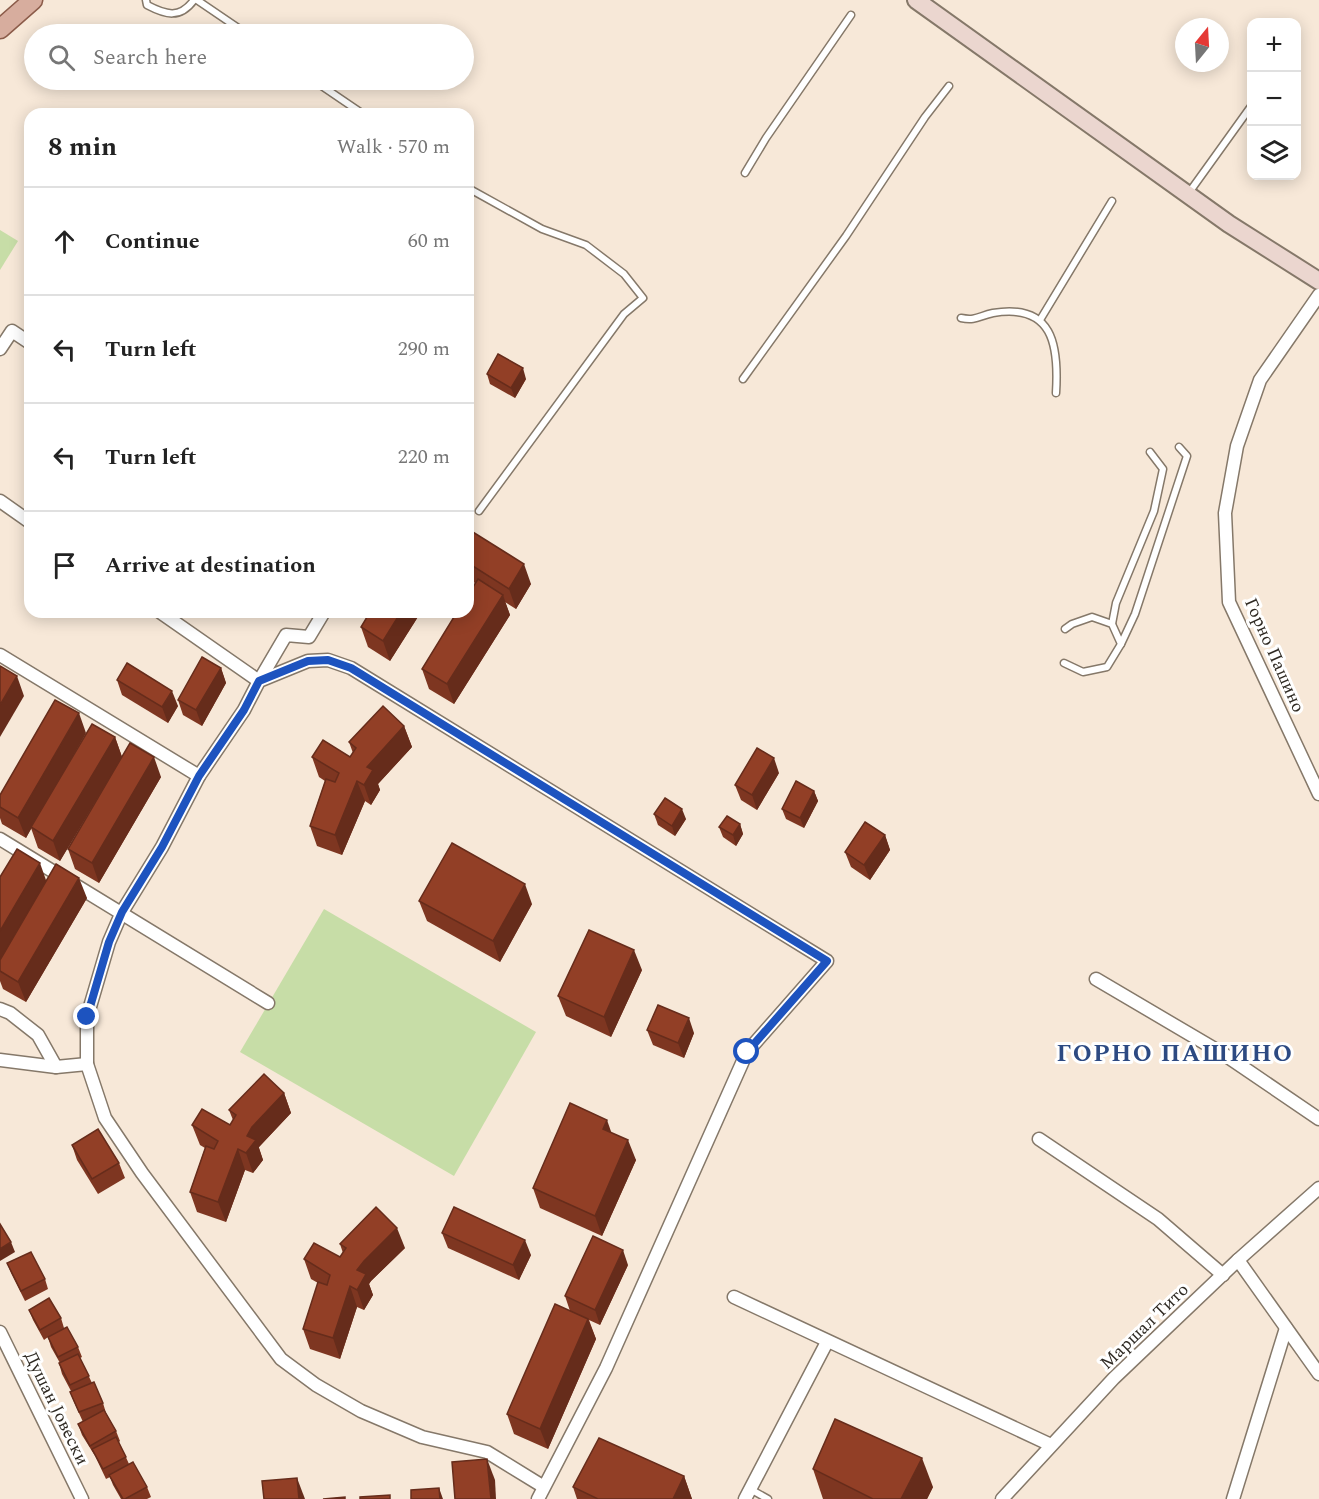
<!DOCTYPE html>
<html lang="en">
<head>
<meta charset="utf-8">
<style>
  body { margin:0; font-family:Spectral,serif; background:#f6f6f6; color:#222 }
  .controls { position:absolute; right:18px; top:18px; display:grid; overflow:hidden; border-radius:12px; box-shadow:0 3px 15px #0003 }
  .controls button { width:54px; height:54px; display:grid; place-items:center; padding:0; border:0; border-bottom:2px solid #e0e0e0; background:#fff; color:#222; font:30px sans-serif }
  .compass { position:absolute; left:1175px; top:18px; width:54px; height:54px; border-radius:50%; background:#fff; box-shadow:0 3px 15px #0003; rotate:18deg }
  .stop { position:absolute; width:18px; height:18px; margin:-14px; border:4px solid #1d53bf; border-radius:50%; background:#fff }
  .stop.end { background:#1d53bf; border-color:#fff; box-shadow:0 2px 6px #0008 }
  .list { margin:0; padding:0; list-style:none }
  h2 { display:flex; justify-content:space-between; align-items:center; height:78px; margin:0; padding:0 24px; font-size:26px }
  h2 small { font-size:20px; font-weight:400; color:#767676 }
  .list li { display:grid; grid-template-columns:39px 1fr auto; gap:18px; align-items:center; box-sizing:border-box; height:108px; padding:0 24px; border-top:2px solid #e0e0e0 }
  .list b { display:block; font-size:22px; white-space:nowrap }
  .list em { font-size:20px; font-style:normal; color:#767676 }
  .icon { flex:none; width:33px; height:33px; fill:none; stroke:currentColor; stroke-width:2; stroke-linecap:round; stroke-linejoin:round }
  .map { position:relative; flex:none; width:1319px; height:1499px; overflow:hidden }
  .search { position:absolute; background:#fff; box-shadow:0 3px 15px #0003; left:24px; top:24px; width:450px; height:66px; display:flex; align-items:center; gap:15px; box-sizing:border-box; padding:0 21px; border-radius:33px; color:#767676; font-size:22px }
  .panel { position:absolute; background:#fff; box-shadow:0 3px 15px #0003; left:24px; top:108px; width:450px; height:510px; border-radius:18px }
  .map>svg:first-child { display:block }
  .green { fill:#c7dda7 }
  .lines { fill:none; stroke-linecap:round; stroke-linejoin:round }
  .lane-casing { stroke:#857869; stroke-width:9 }
  .street-casing { stroke:#857869; stroke-width:15 }
  .secondary-casing { stroke:#857869; stroke-width:20 }
  .primary-casing { stroke:#8b5b49; stroke-width:21 }
  .lane { stroke:#fff; stroke-width:6 }
  .street { stroke:#fff; stroke-width:12 }
  .secondary { stroke:#ebd6cf; stroke-width:16 }
  .primary { stroke:#d7ad9e; stroke-width:18 }
  .wall { fill:#7e3621 }
  .shaded-wall { fill:#662c1b }
  .building { fill:#923f26; stroke:#662c1b; stroke-width:1.5 }
  .route { stroke:#1d53bf; stroke-width:8 }
  .labels { text-anchor:middle; stroke-width:6; stroke-linejoin:round; paint-order:stroke }
  .street-label { font-size:18px; fill:#2f2a23; stroke:#fff }
  .district-label { font-size:24px; font-weight:bold; letter-spacing:1.5px; fill:#2d4a82; stroke:#fff }
</style>
</head>
<body>
<div class="map">
<svg width="1319" height="1499" viewBox="0 0 1319 1499">
  <rect width="100%" height="100%" fill="#f7e8d8"/>
  <g class="green">
    <path d="M0,230L18,241L0,270Z"/>
    <path d="M324,909L536,1032L454,1176L240,1052Z"/>
  </g>
  <g class="lines">
    <defs>
      <g id="lane">
        <path d="M146,0L147,5C166,15 180,19 194,0"/>
        <path d="M197,0L247,34"/>
        <path d="M313,80L363,114"/>
        <path d="M745,173L766,138L851,15"/>
        <path d="M468,188L542,229L586,245L624,274L643,298L624,314L479,511"/>
        <path d="M1188,194L1252,105"/>
        <path d="M961,318C976,321 979,316 993,313C1053,303 1059,345 1056,393"/>
        <path d="M1040,320L1112,201"/>
        <path d="M743,379L846,236L925,117L949,86"/>
        <path d="M1112,624L1116,603L1154,511L1163,469L1150,452"/>
        <path d="M1121,644L1135,614L1187,456L1179,447"/>
        <path d="M1064,663L1083,672L1107,667L1121,644L1112,624L1092,617L1072,624L1065,629"/>
        <path d="M750,1489L768,1499"/>
      </g>
      <g id="street">
        <path d="M1319,295L1260,380L1237,446L1225,513L1229,602L1319,794"/>
        <path d="M0,349L12,331L30,343"/>
        <path d="M0,501L30,522"/>
        <path d="M160,612L259,681L286,635L309,637L324,612"/>
        <path d="M0,655L199,776"/>
        <path d="M0,839L268,1003"/>
        <path d="M1096,979L1225,1055L1319,1119"/>
        <path d="M0,1009L10,1013L38,1035L56,1067"/>
        <path d="M0,1060L56,1067L87,1064"/>
        <path d="M1039,1139L1158,1219L1223,1275"/>
        <path d="M1238,1260L1319,1374"/>
        <path d="M734,1297L1051,1445"/>
        <path d="M0,1332L82,1499"/>
        <path d="M538,1499L606,1368L747,1052L827,961L351,668L328,660L308,661L259,681L244,710L199,776L162,847L122,912L109,942L87,1017V1064L105,1118L142,1173L281,1359L316,1385L361,1411L422,1437L487,1452L544,1487"/>
        <path d="M745,1499L827,1342"/>
        <path d="M1002,1499L1114,1378L1238,1260L1319,1188"/>
        <path d="M1233,1499L1286,1328"/>
      </g>
      <path id="secondary" d="M916,0L1229,224L1319,281"/>
      <path id="primary" d="M0,29L33,0"/>
    </defs>
    <use href="#lane" class="lane-casing"/>
    <use href="#street" class="street-casing"/>
    <use href="#secondary" class="secondary-casing"/>
    <use href="#primary" class="primary-casing"/>
    <use href="#lane" class="lane"/>
    <use href="#street" class="street"/>
    <use href="#secondary" class="secondary"/>
    <use href="#primary" class="primary"/>
  </g>
  <g class="wall">
    <path d="M487,374L526,379L515,398L490,384Z"/>
    <path d="M468,529L531,584L516,609L505,602L510,615L454,704L429,689L422,669L475,583L468,579Z"/>
    <path d="M421,612L390,661L368,647L361,627Z"/>
    <path d="M221,668L226,683L202,726L183,715L178,700Z"/>
    <path d="M117,680L178,706L168,723L122,695Z"/>
    <path d="M404,726L412,747L378,784L380,790L371,805L365,801L342,855L317,846L310,826L325,781L319,777L312,757H350L353,753L349,742Z"/>
    <path d="M86,733L67,766L115,737L122,757L161,777L99,883L75,869L68,849L113,772L60,861L38,848L31,828L26,838L2,824L0,818V795Z"/>
    <path d="M779,773L757,810L741,800L735,785Z"/>
    <path d="M814,791L818,801L804,828L786,819L782,809Z"/>
    <path d="M654,814L686,819L675,836L658,825Z"/>
    <path d="M740,824L743,834L736,846L723,837L719,827Z"/>
    <path d="M885,835L890,850L870,880L851,867L845,852Z"/>
    <path d="M0,877L47,881L87,898L26,1002L3,989L0,981Z"/>
    <path d="M419,901L532,904L500,962L427,921Z"/>
    <path d="M642,970L611,1037L566,1016L558,996Z"/>
    <path d="M647,1030L694,1033L684,1058L653,1045Z"/>
    <path d="M284,1093L291,1113L259,1147V1148L263,1160L253,1173L245,1170L226,1222L197,1212L190,1192L205,1148L200,1145L192,1125H230L233,1120L229,1110Z"/>
    <path d="M611,1133L636,1160L602,1236L540,1208L533,1188Z"/>
    <path d="M72,1145L119,1163L125,1178L98,1194L77,1160Z"/>
    <path d="M442,1233L531,1255L519,1280L448,1248Z"/>
    <path d="M340,1244L405,1248L371,1281L369,1284L373,1295L364,1310L357,1307L340,1359L310,1349L303,1329L318,1283L311,1279L304,1259L340,1257L343,1253Z"/>
    <path d="M7,1263L45,1279L48,1289L25,1301L11,1273Z"/>
    <path d="M628,1265L600,1325L589,1320L596,1339L548,1449L514,1434L507,1414L570,1311L565,1296Z"/>
    <path d="M29,1310L61,1318L64,1328L78,1347L82,1357L80,1358L92,1383L103,1403L106,1413L116,1431L120,1441L119,1442L129,1464L147,1487L151,1497L147,1499H121L113,1485L110,1477L106,1479L95,1456L82,1435L78,1424L83,1422L74,1402L70,1392L71,1391L62,1374L59,1363H60L51,1347L48,1337L44,1340L33,1320Z"/>
    <path d="M813,1469L933,1487L927,1499H823Z"/>
    <path d="M684,1476L692,1499H577L573,1487Z"/>
  </g>
  <g class="shaded-wall">
    <path d="M523,368L526,379L515,398L511,388Z"/>
    <path d="M524,564L531,584L516,609L509,589Z"/>
    <path d="M503,595L510,615L454,704L447,684Z"/>
    <path d="M401,612H421L390,661L383,641Z"/>
    <path d="M221,668L226,683L202,726L196,710Z"/>
    <path d="M17,676L24,696L0,737V705Z"/>
    <path d="M172,691L178,706L168,723L162,707Z"/>
    <path d="M79,713L86,733L26,838L18,818Z"/>
    <path d="M404,726L412,747L378,784L380,790L371,805L364,785L367,767Z"/>
    <path d="M115,737L122,757L60,861L53,841Z"/>
    <path d="M154,757L161,777L99,883L92,863Z"/>
    <path d="M774,758L779,773L757,810L752,795Z"/>
    <path d="M357,781L365,801L342,855L335,835Z"/>
    <path d="M814,791L818,801L804,828L800,818Z"/>
    <path d="M682,809L686,819L675,836L672,826Z"/>
    <path d="M740,824L743,834L736,846L733,835Z"/>
    <path d="M885,835L890,850L870,880L864,865Z"/>
    <path d="M40,863L47,883L0,963V931Z"/>
    <path d="M79,878L87,898L26,1002L18,982Z"/>
    <path d="M525,884L532,904L500,962L493,941Z"/>
    <path d="M634,950L642,970L611,1037L604,1017Z"/>
    <path d="M689,1018L694,1033L684,1058L678,1043Z"/>
    <path d="M284,1093L291,1113L259,1147V1148L263,1160L253,1173L246,1153L247,1136L252,1127Z"/>
    <path d="M607,1120L614,1140L603,1129Z"/>
    <path d="M628,1140L636,1160L602,1236L595,1216Z"/>
    <path d="M238,1149L245,1170L226,1222L218,1202Z"/>
    <path d="M397,1228L405,1248L371,1281L369,1284L373,1295L364,1310L357,1290V1270L364,1261Z"/>
    <path d="M525,1240L531,1255L519,1280L513,1265Z"/>
    <path d="M11,1242L15,1252L0,1261V1249Z"/>
    <path d="M623,1250L628,1265L600,1325L595,1310Z"/>
    <path d="M350,1286L357,1307L340,1359L333,1338Z"/>
    <path d="M588,1319L596,1339L548,1449L540,1429Z"/>
    <path d="M922,1458L933,1487L927,1499H901Z"/>
    <path d="M487,1459L495,1480L496,1499H491Z"/>
    <path d="M684,1476L692,1499H673Z"/>
    <path d="M297,1478L305,1499H299Z"/>
    <path d="M439,1488L443,1499H440Z"/>
  </g>
  <g class="building">
    <path d="M498,354L523,368L511,388L487,374Z"/>
    <path d="M468,529L524,564L509,589L468,563Z"/>
    <path d="M478,579L503,595L447,684L422,669L457,612H468V595Z"/>
    <path d="M370,612H401L383,641L361,627Z"/>
    <path d="M202,657L221,668L196,710L178,700Z"/>
    <path d="M127,663L172,691L162,707L117,680Z"/>
    <path d="M0,666L17,676L0,705Z"/>
    <path d="M55,700L79,713L18,818L0,807V795Z"/>
    <path d="M383,706L404,726L367,767L373,770L364,785L357,781L335,835L310,826L326,779L335,782L339,773L312,757L323,740L350,757L356,748L349,742Z"/>
    <path d="M92,724L115,737L53,841L31,827Z"/>
    <path d="M130,743L154,757L92,863L68,849Z"/>
    <path d="M757,748L774,758L752,795L735,785Z"/>
    <path d="M796,781L814,791L800,818L782,809Z"/>
    <path d="M665,798L682,809L672,826L654,814Z"/>
    <path d="M727,816L740,824L733,835L719,827Z"/>
    <path d="M865,822L885,835L864,865L845,852Z"/>
    <path d="M452,843L525,884L493,941L419,901Z"/>
    <path d="M17,849L40,863L0,931V877Z"/>
    <path d="M56,864L79,878L18,982L0,971V960Z"/>
    <path d="M589,930L634,950L604,1017L558,996Z"/>
    <path d="M658,1005L689,1018L678,1043L647,1030Z"/>
    <path d="M264,1074L284,1093L252,1127L247,1136L256,1140L246,1153L238,1149L218,1202L190,1192L206,1146L214,1149L218,1141L192,1125L202,1109L230,1125L236,1115L229,1110Z"/>
    <path d="M570,1103L607,1120L603,1129L628,1140L595,1216L533,1188Z"/>
    <path d="M98,1129L119,1163L92,1179L72,1145Z"/>
    <path d="M376,1207L397,1228L364,1261L357,1270L366,1274L357,1290L350,1286L333,1338L303,1329L318,1282L327,1285L330,1275L304,1259L314,1243L340,1257L346,1248L340,1244Z"/>
    <path d="M454,1207L525,1240L513,1265L442,1233Z"/>
    <path d="M0,1224L11,1242L0,1249Z"/>
    <path d="M593,1236L623,1250L595,1310L565,1296Z"/>
    <path d="M31,1252L45,1279L21,1291L7,1263Z"/>
    <path d="M49,1298L61,1318L40,1330L29,1310Z"/>
    <path d="M555,1304L588,1319L540,1429L507,1414Z"/>
    <path d="M67,1327L78,1347L58,1357L48,1337Z"/>
    <path d="M78,1354L89,1376L70,1385L59,1363Z"/>
    <path d="M94,1382L103,1403L79,1412L70,1392Z"/>
    <path d="M104,1410L116,1431L90,1446L78,1424Z"/>
    <path d="M835,1419L922,1458L901,1499H873L813,1469Z"/>
    <path d="M116,1437L126,1457L103,1469L92,1449Z"/>
    <path d="M599,1438L684,1476L673,1499H598L573,1487Z"/>
    <path d="M487,1459L491,1499H455L452,1462Z"/>
    <path d="M133,1462L147,1487L125,1499H123L109,1475Z"/>
    <path d="M297,1478L299,1499H264L262,1481Z"/>
    <path d="M439,1488L440,1499H411V1490Z"/>
    <path d="M390,1495V1499H360V1497Z"/>
    <path d="M345,1497V1499H323Z"/>
  </g>
  <g class="lines">
    <path class="route" d="M87,1017L109,942L122,912L162,847L199,776L244,710L259,681L308,661L328,660L351,668L827,961L747,1052"/>
  </g>
  <g class="labels">
    <g class="street-label">
      <text transform="translate(1275 655) rotate(66)" y="6">Горно Пашино</text>
      <text transform="translate(1144 1326) rotate(-44)" y="6">Маршал Тито</text>
      <text transform="translate(57 1408) rotate(64)" y="6">Душан Јовески</text>
    </g>
    <g class="district-label">
      <text x="1175" y="1061">ГОРНО ПАШИНО</text>
    </g>
  </g>
</svg>
<div class="controls">
<button>+</button>
<button>−</button>
<button><svg class="icon" aria-label="layers" viewBox="0 0 24 24"><path d="M12 4l9 5-9 5-9-5zM3 14l9 5 9-5"/></svg></button>
</div>
<svg class="compass" viewBox="-18 -18 36 36"><path d="M0-13l5 13h-10z" fill="#e53935"/><path d="M0 13l5-13h-10z" fill="#767676"/></svg>
<div class="stop" style="left:747px;top:1052px"></div>
<div class="stop end" style="left:87px;top:1017px"></div>
<div class="search"><svg class="icon" aria-label="search" viewBox="0 0 24 24"><circle cx="10" cy="10" r="6"/><path d="M15 15l6 6"/></svg>Search here</div>
<section class="panel">
<h2>8 min<small>Walk · 570 m</small></h2>
<ul class="list">
<li><svg class="icon" aria-label="ahead" viewBox="0 0 24 24"><path d="M12 20V5M6 11l6-6 6 6"/></svg><div><b>Continue</b></div><em>60 m</em></li>
<li><svg class="icon" aria-label="left" viewBox="0 0 24 24"><path d="M17 20v-9H6M10 6l-5 5 5 5"/></svg><div><b>Turn left</b></div><em>290 m</em></li>
<li><svg class="icon" aria-label="left" viewBox="0 0 24 24"><path d="M17 20v-9H6M10 6l-5 5 5 5"/></svg><div><b>Turn left</b></div><em>220 m</em></li>
<li><svg class="icon" aria-label="arrive" viewBox="0 0 24 24"><path d="M6 21V4h12l-3 4 3 4H6"/></svg><div><b>Arrive at destination</b></div></li>
</ul>
</section>
</div>
</body>
</html>
